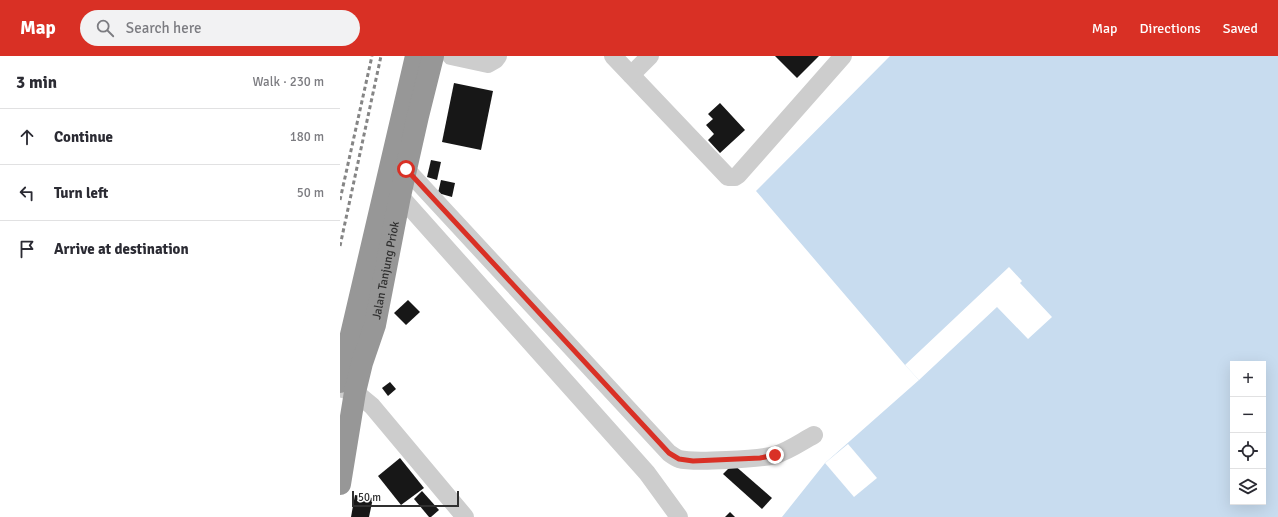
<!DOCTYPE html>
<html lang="en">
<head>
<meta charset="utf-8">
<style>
  body { margin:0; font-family:Signika,sans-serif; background:#f2f2f3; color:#2b2b33 }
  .controls { position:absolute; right:12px; bottom:12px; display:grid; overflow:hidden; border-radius:0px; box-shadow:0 4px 16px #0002 }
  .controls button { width:36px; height:36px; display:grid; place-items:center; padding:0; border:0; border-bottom:1px solid #e1e1e2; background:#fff; color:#2b2b33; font:20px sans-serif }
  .scale { position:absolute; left:12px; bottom:10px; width:107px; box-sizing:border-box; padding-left:4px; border:2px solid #303030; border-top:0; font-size:11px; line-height:14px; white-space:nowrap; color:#303030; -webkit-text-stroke:3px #fff; paint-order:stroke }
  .stop { position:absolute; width:12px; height:12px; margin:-9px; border:3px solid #d93025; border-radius:50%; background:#fff }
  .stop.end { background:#d93025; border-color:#fff; box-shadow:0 1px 4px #0008 }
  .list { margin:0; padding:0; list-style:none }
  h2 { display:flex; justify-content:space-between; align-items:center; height:52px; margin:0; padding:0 16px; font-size:17px }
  h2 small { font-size:13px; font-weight:400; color:#7c7c81 }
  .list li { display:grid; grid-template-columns:26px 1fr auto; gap:12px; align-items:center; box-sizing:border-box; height:56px; padding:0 16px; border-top:1px solid #e1e1e2 }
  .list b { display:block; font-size:15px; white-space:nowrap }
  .list em { font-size:13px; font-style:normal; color:#7c7c81 }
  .icon { flex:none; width:22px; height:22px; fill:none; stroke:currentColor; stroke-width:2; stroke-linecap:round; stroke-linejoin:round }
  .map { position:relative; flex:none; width:938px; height:461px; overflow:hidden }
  header { display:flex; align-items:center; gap:24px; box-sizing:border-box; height:56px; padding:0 20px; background:#d93025; color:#fff }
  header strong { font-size:19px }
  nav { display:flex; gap:22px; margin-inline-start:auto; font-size:14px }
  .search { width:280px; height:36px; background:#f2f2f3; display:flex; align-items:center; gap:10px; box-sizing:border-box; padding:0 14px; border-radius:22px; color:#7c7c81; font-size:15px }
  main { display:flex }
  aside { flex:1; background:#fff }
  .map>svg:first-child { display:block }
  .water { fill:#c8dcef; fill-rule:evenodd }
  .pier { fill:#fff }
  .building { fill:#171717 }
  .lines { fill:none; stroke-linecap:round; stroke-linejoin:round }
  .minor { stroke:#cdcdcd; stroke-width:18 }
  .highway { stroke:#979797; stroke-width:22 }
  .rail { stroke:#858585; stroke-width:3; stroke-dasharray:4 3; stroke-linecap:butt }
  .route { stroke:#d93025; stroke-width:5 }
  .labels { text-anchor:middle; stroke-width:4; stroke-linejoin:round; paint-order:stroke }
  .street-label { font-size:12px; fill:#303030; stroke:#fff }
</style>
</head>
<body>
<header>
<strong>Map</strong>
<div class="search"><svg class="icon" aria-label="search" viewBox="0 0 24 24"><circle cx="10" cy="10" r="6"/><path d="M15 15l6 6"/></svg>Search here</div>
<nav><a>Map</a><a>Directions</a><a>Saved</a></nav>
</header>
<main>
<aside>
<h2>3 min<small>Walk · 230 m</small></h2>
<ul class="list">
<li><svg class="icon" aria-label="ahead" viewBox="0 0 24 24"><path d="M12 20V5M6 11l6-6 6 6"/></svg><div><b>Continue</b></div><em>180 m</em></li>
<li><svg class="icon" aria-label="left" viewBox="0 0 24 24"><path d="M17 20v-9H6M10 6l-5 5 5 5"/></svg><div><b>Turn left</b></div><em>50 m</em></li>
<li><svg class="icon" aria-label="arrive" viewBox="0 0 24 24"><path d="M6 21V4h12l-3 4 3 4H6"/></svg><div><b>Arrive at destination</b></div></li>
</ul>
</aside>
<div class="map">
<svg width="938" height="461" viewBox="0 0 938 461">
  <rect width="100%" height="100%" fill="#fff"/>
  <path class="water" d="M550,0H938V461H442L485,407L579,324L565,309L416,135ZM893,308H923V446H893Z"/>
  <g class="pier">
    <path d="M669,211L682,225L680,227L712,261L688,283L657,251L579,324L565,309Z"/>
    <path d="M508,388L537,422L514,441L485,407Z"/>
  </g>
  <g class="building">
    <path d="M435,0H479L457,22Z"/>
    <path d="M114,27L153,35L141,94L102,86Z"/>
    <path d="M380,47L405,74L380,97L368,84L374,78L366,69L373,63L368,58Z"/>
    <path d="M91,104L101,106L97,124L87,121Z"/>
    <path d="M101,124L115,127L112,141L98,137Z"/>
    <path d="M68,244L80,256L66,269L54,257Z"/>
    <path d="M50,326L56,333L48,340L42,332Z"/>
    <path d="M60,402L84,432L61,449L38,420Z"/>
    <path d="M393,408L432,442L422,453L383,418Z"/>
    <path d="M82,435L99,454L91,461H89L74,443Z"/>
    <path d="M15,439L33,442L29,461H11Z"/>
    <path d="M390,456L395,461H385Z"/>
  </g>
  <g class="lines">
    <g class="minor">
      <path d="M111,0L148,8L155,4L158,0"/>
      <path d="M273,0L388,121H395L398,119L503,0"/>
      <path d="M291,19L310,0"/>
      <path d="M66,113L329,397C332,399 336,402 339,403C353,407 420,403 435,399C449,395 461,386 474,379"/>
      <path d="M60,140L307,417L339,461"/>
      <path d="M3,333L15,336L32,350L125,461"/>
    </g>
    <g class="highway">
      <path d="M0,326L76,0"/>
      <path id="s1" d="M0,428L15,336L22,307L35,269L60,140L78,60L93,0"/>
    </g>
    <g class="rail">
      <path d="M0,144L32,0"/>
      <path d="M0,190L41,0"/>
    </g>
  </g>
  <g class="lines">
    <path class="route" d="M66,113L329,397L339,403L353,405L420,402L435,399"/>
  </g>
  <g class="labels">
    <g class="street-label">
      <text dy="4" stroke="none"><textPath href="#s1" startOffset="219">Jalan Tanjung Priok</textPath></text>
    </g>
  </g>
</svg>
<div class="controls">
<button>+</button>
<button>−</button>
<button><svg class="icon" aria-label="locate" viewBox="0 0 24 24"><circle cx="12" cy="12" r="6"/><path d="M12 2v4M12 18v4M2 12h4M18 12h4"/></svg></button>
<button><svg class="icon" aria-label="layers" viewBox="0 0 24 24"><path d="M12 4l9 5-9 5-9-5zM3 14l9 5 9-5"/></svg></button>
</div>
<div class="scale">50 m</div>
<div class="stop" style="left:66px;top:113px"></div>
<div class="stop end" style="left:435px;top:399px"></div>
</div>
</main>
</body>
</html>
